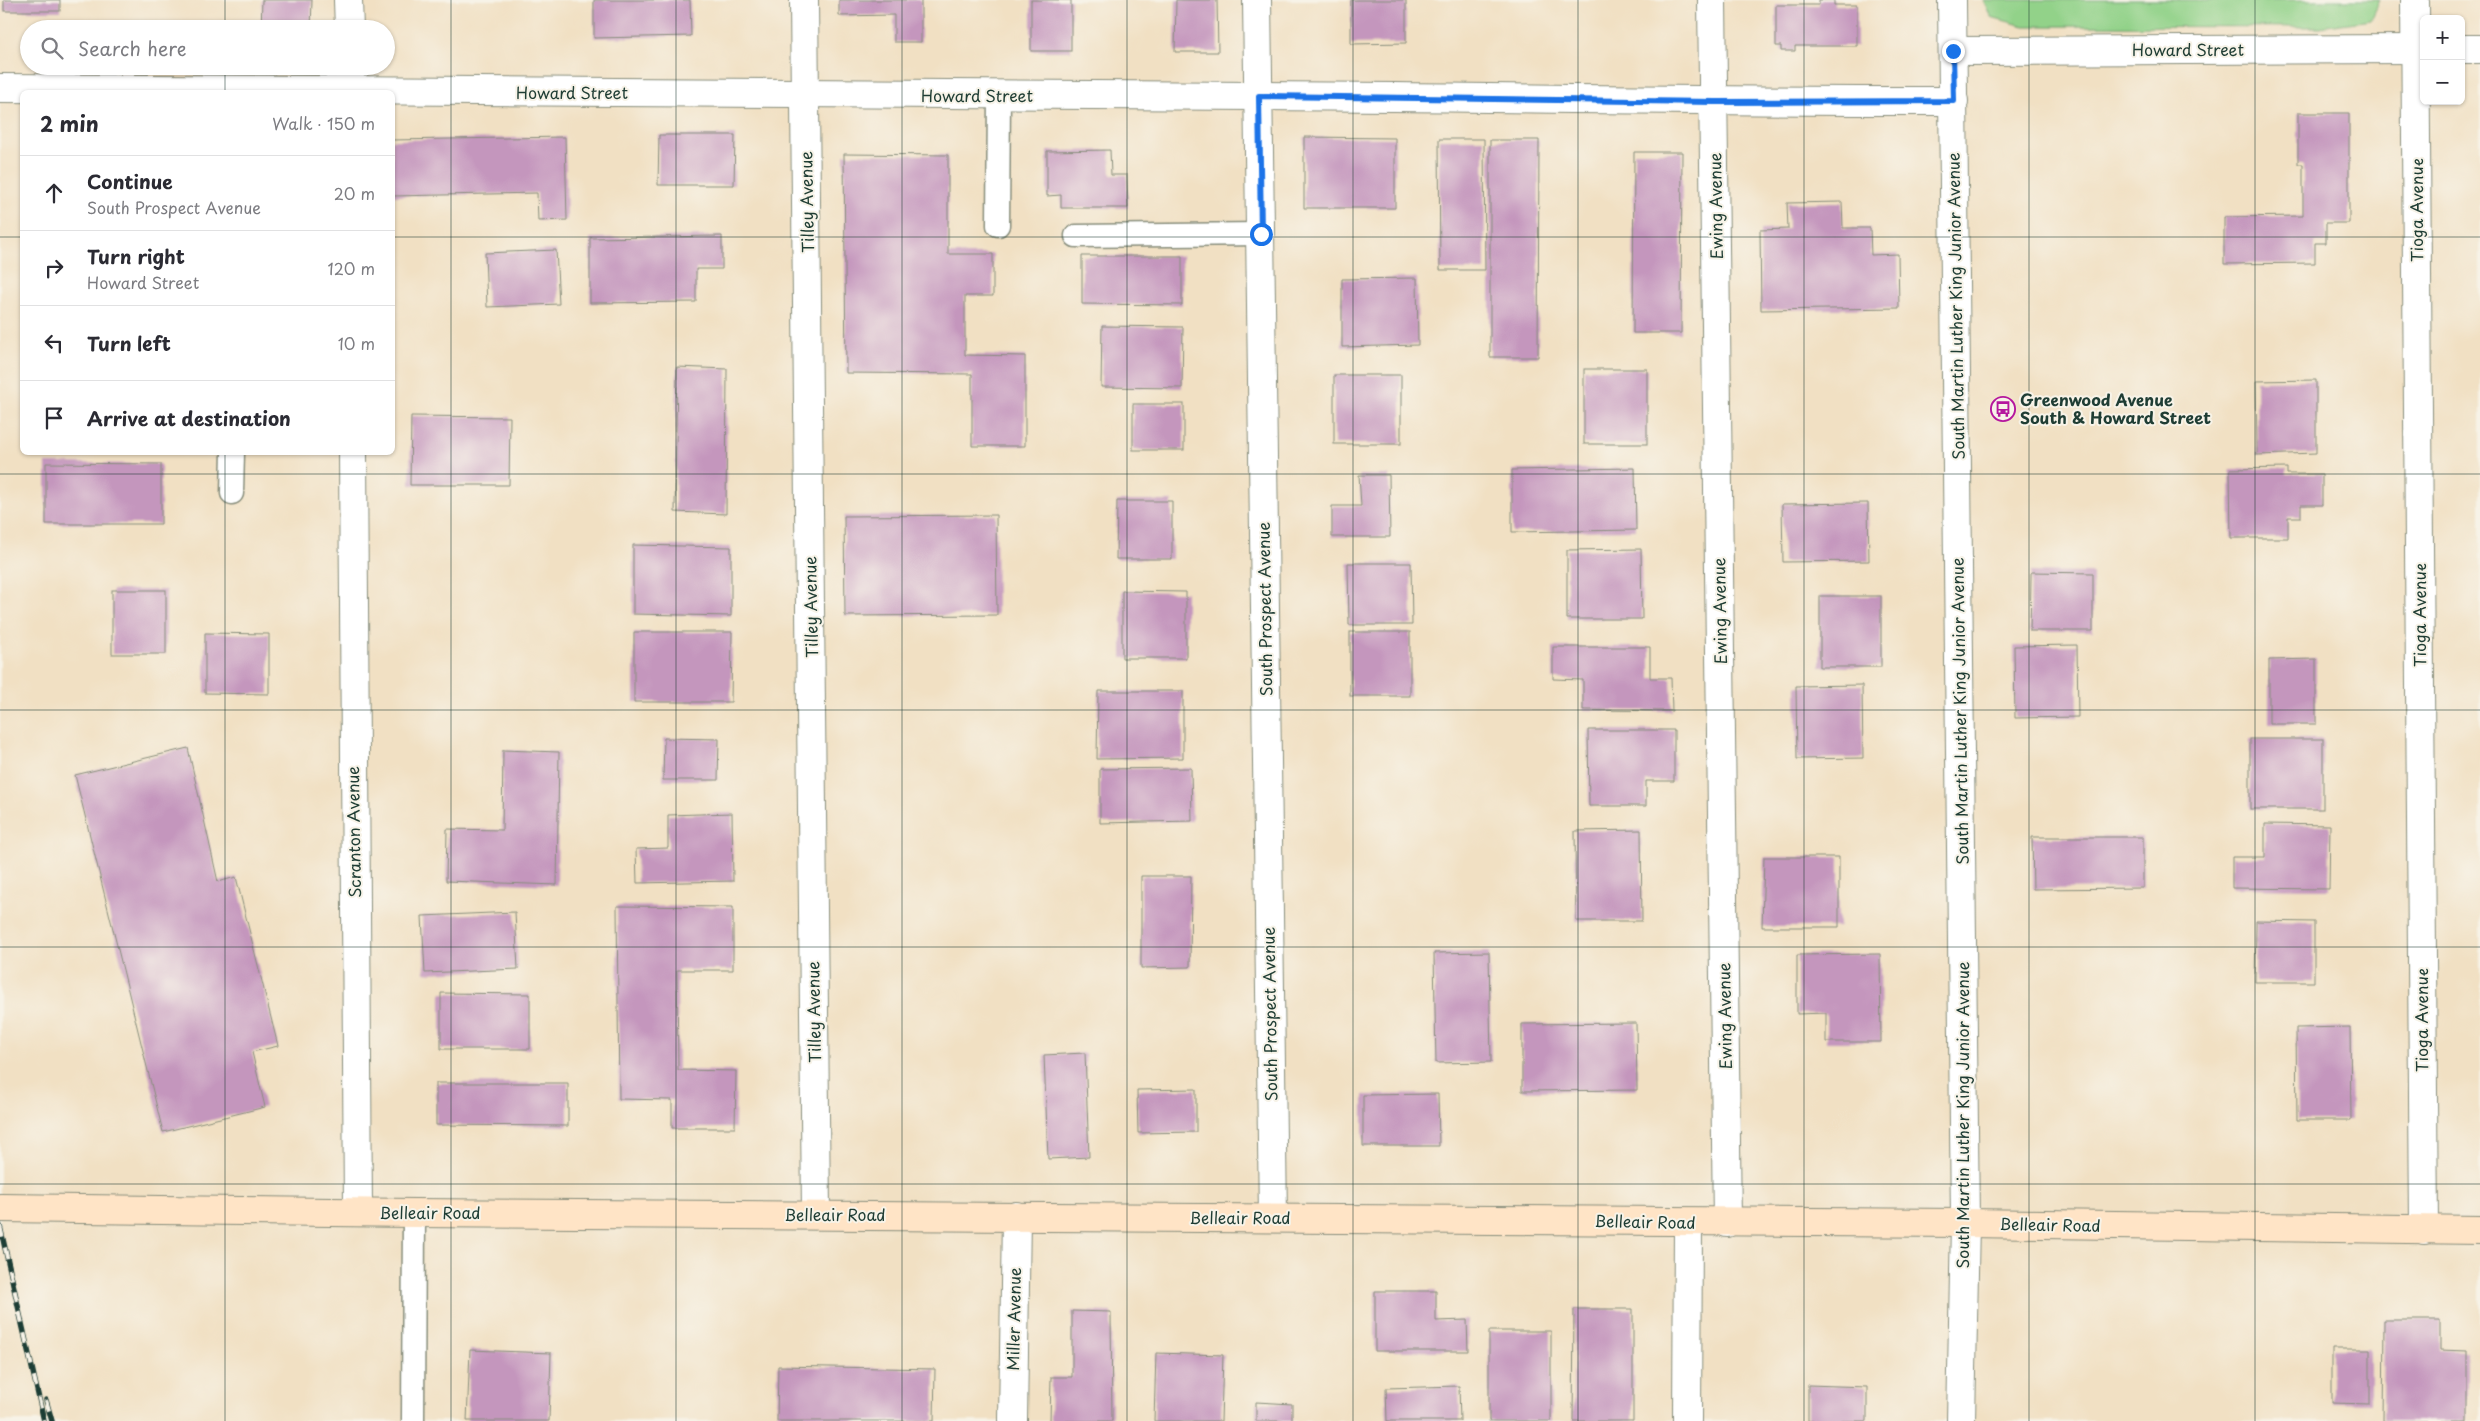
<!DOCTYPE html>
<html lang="en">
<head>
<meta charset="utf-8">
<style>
  body { margin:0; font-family:"Playpen Sans",sans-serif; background:#f2f2f3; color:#2b2b33 }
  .controls { position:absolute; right:15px; top:15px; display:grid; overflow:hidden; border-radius:8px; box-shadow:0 1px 4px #0004 }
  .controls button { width:45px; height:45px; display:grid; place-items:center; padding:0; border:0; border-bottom:1px solid #e1e1e2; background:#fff; color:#2b2b33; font:25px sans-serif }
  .stop { position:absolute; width:15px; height:15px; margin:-11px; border:4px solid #1a73e8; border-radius:50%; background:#fff }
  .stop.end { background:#1a73e8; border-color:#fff; box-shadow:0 1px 5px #0008 }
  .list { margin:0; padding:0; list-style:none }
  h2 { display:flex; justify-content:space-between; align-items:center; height:65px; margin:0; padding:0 20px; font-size:21px }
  h2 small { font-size:16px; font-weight:400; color:#7c7c81 }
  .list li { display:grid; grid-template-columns:32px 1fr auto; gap:15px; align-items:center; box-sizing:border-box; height:75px; padding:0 20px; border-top:1px solid #e1e1e2 }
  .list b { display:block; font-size:19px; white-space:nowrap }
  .list p { margin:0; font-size:16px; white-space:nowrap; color:#7c7c81 }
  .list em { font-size:16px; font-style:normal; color:#7c7c81 }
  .icon { flex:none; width:28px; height:28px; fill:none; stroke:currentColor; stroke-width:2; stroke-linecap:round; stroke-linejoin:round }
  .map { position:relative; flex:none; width:2480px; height:1421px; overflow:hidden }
  .search { position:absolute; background:#fff; box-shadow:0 1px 4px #0004; left:20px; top:20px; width:375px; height:55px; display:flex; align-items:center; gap:12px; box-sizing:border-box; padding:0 18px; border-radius:28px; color:#7c7c81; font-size:19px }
  .panel { position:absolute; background:#fff; box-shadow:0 1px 4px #0004; left:20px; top:90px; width:375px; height:365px; border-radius:8px }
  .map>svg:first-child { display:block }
  .green { fill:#92d289; stroke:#58885e }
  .building { fill:#c496bd }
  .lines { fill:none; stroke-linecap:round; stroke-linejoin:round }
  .service-casing { stroke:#888e7c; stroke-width:25 }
  .minor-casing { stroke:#888e7c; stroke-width:30 }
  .tertiary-casing { stroke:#888e7c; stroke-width:30 }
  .secondary-casing { stroke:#888e7c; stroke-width:30 }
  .service { stroke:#fff; stroke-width:22 }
  .minor { stroke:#fff; stroke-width:28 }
  .tertiary { stroke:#fff; stroke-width:28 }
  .secondary { stroke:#ffe4c6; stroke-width:28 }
  .rail-casing { stroke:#1f3d34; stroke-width:5.5 }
  .rail { stroke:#f7f3e8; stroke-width:4; stroke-dasharray:11; stroke-linecap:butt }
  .route { stroke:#1a73e8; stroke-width:6 }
  .grid { fill:none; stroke:#1f3d34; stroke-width:1; stroke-opacity:0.55 }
  .labels { text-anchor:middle; stroke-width:4; stroke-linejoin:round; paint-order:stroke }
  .street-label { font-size:16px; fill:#1f3d34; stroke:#f7f3e8 }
  .poi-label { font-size:16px; font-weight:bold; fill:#1f3d34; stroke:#f7f3e8; text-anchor:start }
</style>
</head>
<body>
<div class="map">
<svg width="2480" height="1421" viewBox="0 0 2480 1421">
  <rect width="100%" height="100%" fill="#f7f3e8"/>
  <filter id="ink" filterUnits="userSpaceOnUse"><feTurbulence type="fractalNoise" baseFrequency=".02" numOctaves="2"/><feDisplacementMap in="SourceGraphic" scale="10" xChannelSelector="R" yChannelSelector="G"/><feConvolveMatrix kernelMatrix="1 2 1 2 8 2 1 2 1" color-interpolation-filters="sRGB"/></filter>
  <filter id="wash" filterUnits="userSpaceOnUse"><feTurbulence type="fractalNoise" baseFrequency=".0096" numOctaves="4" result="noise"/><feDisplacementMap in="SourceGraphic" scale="20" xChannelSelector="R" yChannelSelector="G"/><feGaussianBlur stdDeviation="1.12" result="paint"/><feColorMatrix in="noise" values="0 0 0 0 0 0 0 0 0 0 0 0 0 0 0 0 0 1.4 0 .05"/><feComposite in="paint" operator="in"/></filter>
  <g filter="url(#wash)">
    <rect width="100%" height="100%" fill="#f1e0c3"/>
    <path class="green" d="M1983,0H2380L2371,20L2319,27L2024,26L1991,17Z"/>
    <g id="blocks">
      <g class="building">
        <rect x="4" y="0" width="56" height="11"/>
        <path d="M262,0H312L311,29H261Z"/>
        <path d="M594,0H690L691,36L594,38Z"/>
        <path d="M839,0H921V42H894V15L839,16Z"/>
        <rect x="1031" y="0" width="40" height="51"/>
        <path d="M1176,0H1217L1218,52H1175Z"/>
        <path d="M1351,0H1406V43L1351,44Z"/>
        <path d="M1819,0H1834V5H1857V46H1795V51H1781V46H1776V5H1819Z"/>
        <path d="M2298,113H2349V223H2326V243H2315V263L2224,264V217L2303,216V164H2298Z"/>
        <path d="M659,135H735L734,185H658Z"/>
        <path d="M565,137L567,220L538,221L537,193L393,196L392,140Z"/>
        <path d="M1304,137L1395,138V208H1304Z"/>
        <path d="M1439,139H1484L1485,270H1440Z"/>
        <path d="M1490,140H1539L1538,357H1490Z"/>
        <path d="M1110,150L1111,175H1127L1128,208H1061V195L1047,196V151Z"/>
        <path d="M1634,152H1682L1681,333H1633Z"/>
        <path d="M844,154L948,155V254H993V296H965V355L1025,356V446H972V374L846,373Z"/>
        <path d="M1842,202L1843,228H1870L1871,255L1898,254L1899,308L1761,310L1760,230L1788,229L1787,203Z"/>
        <path d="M722,236V269H696V302L590,303V238Z"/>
        <path d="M556,250L559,304L487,307L485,253Z"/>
        <path d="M1082,256H1182V305L1082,304Z"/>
        <path d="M1417,278L1418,345L1342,347V279Z"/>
        <path d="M1102,326L1183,327L1182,388L1101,387Z"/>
        <path d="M677,367L727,369L726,514L675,512Z"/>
        <rect x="1584" y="369" width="63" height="75"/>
        <rect x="1334" y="375" width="67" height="69"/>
        <path d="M2316,380V453L2257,455L2256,381Z"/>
        <rect x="1133" y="404" width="51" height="46"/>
        <path d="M411,416L510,417L509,485H410Z"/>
        <path d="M46,463L161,464V524H46Z"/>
        <path d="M1635,468L1636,530L1512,532V470Z"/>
        <path d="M2287,468V474H2322V505H2301V517H2288V538H2231L2230,469Z"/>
        <path d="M1359,475H1389L1390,537H1332V506H1361Z"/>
        <path d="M1117,501H1172V559H1116Z"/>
        <path d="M1868,503L1869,561L1783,562L1782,504Z"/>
        <path d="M996,515L997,615L845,616L844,516Z"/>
        <path d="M633,545L731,547V616L633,614Z"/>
        <path d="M1641,549L1642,619H1567V550Z"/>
        <path d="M1348,563H1411L1412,625H1349Z"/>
        <path d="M2031,572L2093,573V631H2030Z"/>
        <rect x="112" y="590" width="54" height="64"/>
        <path d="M1122,591L1186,592V658H1122Z"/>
        <rect x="1820" y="596" width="61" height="71"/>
        <path d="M634,632H732L731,702H634Z"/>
        <rect x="1350" y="632" width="60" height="64"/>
        <path d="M205,633L269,634V694L205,693Z"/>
        <path d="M2077,645L2078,717L2015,718L2014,646Z"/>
        <path d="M1553,647H1650V678H1671L1672,711L1583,710V680L1553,679Z"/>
        <path d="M2316,659V724H2269V660Z"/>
        <path d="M1862,685L1863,758L1797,759L1796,686Z"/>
        <path d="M1098,691H1183V758L1097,759Z"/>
        <path d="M1588,730H1674V781H1646V806H1589Z"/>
        <path d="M664,738L719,739L718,780H663Z"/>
        <rect x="2250" y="739" width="73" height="70"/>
        <path d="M188,748L218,882L236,877L278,1046L252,1052L265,1107L163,1132L75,775Z"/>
        <path d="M503,750L559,752L557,885L446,881L447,829L502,830Z"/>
        <path d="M1191,768L1192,821L1100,823V769Z"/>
        <path d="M732,813L733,881L637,883L636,849L668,848V815Z"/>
        <path d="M2265,824L2330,825L2329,889L2232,888V857H2265Z"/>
        <path d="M1641,830L1642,921H1576L1575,831Z"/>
        <path d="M2032,837H2143V888L2033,889Z"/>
        <path d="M1764,857H1839V927H1762Z"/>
        <path d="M1141,876H1191L1190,967L1141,968Z"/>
        <path d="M617,906L733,907V970H677L678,1070L736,1071L735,1128H672V1100L619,1099Z"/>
        <path d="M515,912L518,969L425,973L422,916Z"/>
        <path d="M2256,921L2314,922V982H2255Z"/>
        <path d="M1489,952L1491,1062L1436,1063L1434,953Z"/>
        <path d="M1880,954L1881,1042H1826V1013L1797,1014V955Z"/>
        <path d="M441,993L530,994V1049H441Z"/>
        <path d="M1636,1023L1637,1090L1522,1091V1024Z"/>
        <path d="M2350,1027L2351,1120H2297L2296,1028Z"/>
        <path d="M1085,1053L1089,1157L1048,1159L1044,1055Z"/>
        <path d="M436,1083H568V1126L436,1125Z"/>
        <path d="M1196,1089V1132L1138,1133L1137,1090Z"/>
        <path d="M1438,1094L1439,1146H1363V1095Z"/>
        <path d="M1375,1291H1436V1321L1467,1320L1468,1351H1375Z"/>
        <path d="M1574,1309H1633V1421H1573Z"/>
        <path d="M1072,1311L1111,1312L1112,1421H1050L1051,1377H1072Z"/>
        <path d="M2384,1320H2440V1350L2467,1351V1421H2383Z"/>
        <rect x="1489" y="1331" width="62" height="90"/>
        <path d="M2332,1349H2370V1404L2332,1403Z"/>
        <path d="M470,1350L551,1353L549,1421H467Z"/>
        <path d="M1156,1353L1223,1355L1221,1421H1154Z"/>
        <path d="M778,1366L935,1369L934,1421H777Z"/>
        <path d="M1808,1385L1867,1387V1421H1808Z"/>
        <path d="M1459,1386L1460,1421H1387L1386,1388Z"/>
        <path d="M1256,1402L1292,1404V1421H1256Z"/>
      </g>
    </g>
  </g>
  <g filter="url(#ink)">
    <use href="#blocks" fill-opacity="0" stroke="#888e7c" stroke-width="1"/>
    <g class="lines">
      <defs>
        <g id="service">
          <path d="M998,225L999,96"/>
          <path d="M1076,236L1261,234"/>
          <path d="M232,493L233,452"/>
          <path d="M413,1421L414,1213"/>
        </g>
        <g id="minor">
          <path d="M348,0L349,29"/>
          <path d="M804,0L816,1214"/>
          <path d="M1257,0L1273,1218"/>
          <path d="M1712,0L1727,1223"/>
          <path d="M2415,0L2424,1230"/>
          <path d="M2461,49H2480"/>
          <path d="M1953,51L2424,49"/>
          <path d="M350,66V92"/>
          <path d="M0,88C419,92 838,94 1257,96C1489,97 1722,102 1954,101"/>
          <path d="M353,452L358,1212"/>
          <path d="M1013,1421L1016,1216"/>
          <path d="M1687,1421L1688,1223"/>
        </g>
        <path id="tertiary" d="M1952,0L1965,1223L1961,1421"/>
        <path id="secondary" d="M0,1208L414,1213L1965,1223L2480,1230"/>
      </defs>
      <use href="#service" class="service-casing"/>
      <use href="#minor" class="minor-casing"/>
      <use href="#tertiary" class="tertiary-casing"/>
      <use href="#secondary" class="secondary-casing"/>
      <use href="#service" class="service"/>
      <use href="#minor" class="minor"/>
      <use href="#tertiary" class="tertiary"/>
      <use href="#secondary" class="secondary"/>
      <defs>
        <g id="rail">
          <path d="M0,1226L44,1421"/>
          <path d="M46,1400L52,1421"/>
        </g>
      </defs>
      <use href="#rail" class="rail-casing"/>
      <use href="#rail" class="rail"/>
    </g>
  </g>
  <g class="lines" filter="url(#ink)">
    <path class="route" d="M1261,234L1259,96L1715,102L1954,101L1953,51"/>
  </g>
  <path class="grid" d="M225,0V29M451,0V1421M676,0V1421M902,0V1421M1127,0V1421M1353,0V1421M1578,0V1421M1804,0V1421M2029,0V1421M2255,0V1421M225,66V92M0,237H22M392,237H2480M225,452V1421M0,474H2480M0,710H2480M0,947H2480M0,1184H2480"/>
  <defs>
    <symbol id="bus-ring" viewBox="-11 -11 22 22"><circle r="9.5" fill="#f7f3e8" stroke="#b5179e" stroke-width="1.5"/><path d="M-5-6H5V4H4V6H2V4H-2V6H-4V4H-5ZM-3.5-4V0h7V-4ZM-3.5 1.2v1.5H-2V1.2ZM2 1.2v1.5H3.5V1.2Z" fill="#b5179e"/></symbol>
  </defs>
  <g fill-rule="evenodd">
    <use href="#bus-ring" x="1989" y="395" width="28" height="28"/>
  </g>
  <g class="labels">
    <g class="street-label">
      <text x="2188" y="56">Howard Street</text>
      <text x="572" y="99">Howard Street</text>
      <text x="977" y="102">Howard Street</text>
      <text transform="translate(807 202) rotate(-91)" y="6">Tilley Avenue</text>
      <text transform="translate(1716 206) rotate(-91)" y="6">Ewing Avenue</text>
      <text transform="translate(2417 210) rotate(-90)" y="6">Tioga Avenue</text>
      <text transform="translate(1956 306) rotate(-91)" y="6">South Martin Luther King Junior Avenue</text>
      <text transform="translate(811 607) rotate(-91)" y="6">Tilley Avenue</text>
      <text transform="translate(1265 609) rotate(-91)" y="6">South Prospect Avenue</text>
      <text transform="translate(1720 611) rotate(-91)" y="6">Ewing Avenue</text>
      <text transform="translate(2420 615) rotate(-90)" y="6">Tioga Avenue</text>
      <text transform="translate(1960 711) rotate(-91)" y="6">South Martin Luther King Junior Avenue</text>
      <text transform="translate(354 832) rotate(-91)" y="6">Scranton Avenue</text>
      <text transform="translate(814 1012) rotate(-91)" y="6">Tilley Avenue</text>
      <text transform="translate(1270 1014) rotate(-91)" y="6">South Prospect Avenue</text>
      <text transform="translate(1725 1016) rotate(-91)" y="6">Ewing Avenue</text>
      <text transform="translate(2422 1020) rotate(-90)" y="6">Tioga Avenue</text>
      <text transform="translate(1963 1115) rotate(-90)" y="6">South Martin Luther King Junior Avenue</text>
      <text x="430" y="1219">Belleair Road</text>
      <text x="835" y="1221">Belleair Road</text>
      <text x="1240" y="1224">Belleair Road</text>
      <text transform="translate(1645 1222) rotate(1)" y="6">Belleair Road</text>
      <text transform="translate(2050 1225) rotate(1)" y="6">Belleair Road</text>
      <text transform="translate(1014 1319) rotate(-89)" y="6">Miller Avenue</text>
    </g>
    <g class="poi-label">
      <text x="2020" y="406">Greenwood Avenue<tspan x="2020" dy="18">South &amp; Howard Street</tspan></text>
    </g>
  </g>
</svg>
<div class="controls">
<button>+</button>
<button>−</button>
</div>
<div class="stop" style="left:1261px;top:234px"></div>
<div class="stop end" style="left:1953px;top:51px"></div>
<div class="search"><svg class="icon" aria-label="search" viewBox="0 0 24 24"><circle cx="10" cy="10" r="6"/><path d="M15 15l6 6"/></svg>Search here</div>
<section class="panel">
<h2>2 min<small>Walk · 150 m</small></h2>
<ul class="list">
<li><svg class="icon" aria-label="ahead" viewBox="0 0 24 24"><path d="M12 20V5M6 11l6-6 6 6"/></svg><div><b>Continue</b><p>South Prospect Avenue</p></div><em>20 m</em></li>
<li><svg class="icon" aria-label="right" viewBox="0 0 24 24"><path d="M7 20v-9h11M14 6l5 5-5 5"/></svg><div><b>Turn right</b><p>Howard Street</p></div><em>120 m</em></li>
<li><svg class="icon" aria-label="left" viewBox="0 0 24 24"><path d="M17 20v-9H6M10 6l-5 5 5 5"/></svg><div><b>Turn left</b></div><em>10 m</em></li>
<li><svg class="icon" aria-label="arrive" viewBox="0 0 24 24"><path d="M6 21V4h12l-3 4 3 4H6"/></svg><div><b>Arrive at destination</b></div></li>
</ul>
</section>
</div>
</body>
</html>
